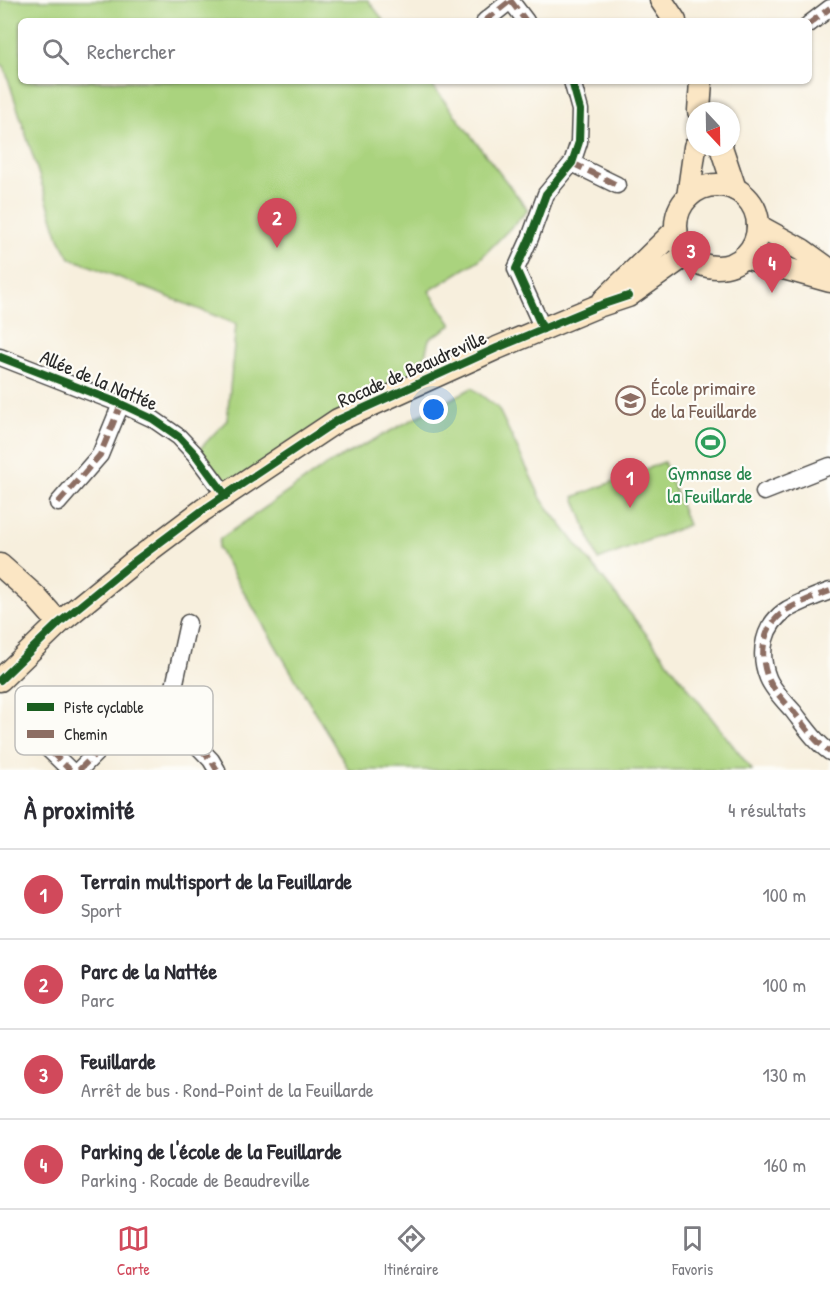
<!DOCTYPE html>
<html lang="fr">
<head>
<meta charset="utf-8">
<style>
  body { margin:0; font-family:"Patrick Hand",sans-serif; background:#f7f7f7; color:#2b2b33 }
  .compass { position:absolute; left:686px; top:102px; width:54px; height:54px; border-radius:50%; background:#fff; box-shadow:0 2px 4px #0004; rotate:158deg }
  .you { position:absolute; left:434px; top:410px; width:21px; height:21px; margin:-15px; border:4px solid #fff; border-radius:50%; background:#1a73e8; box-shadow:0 0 0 9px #1a73e833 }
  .badge { display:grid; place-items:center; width:39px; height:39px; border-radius:50%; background:#d1495b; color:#fff; font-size:20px; font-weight:700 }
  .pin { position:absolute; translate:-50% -50px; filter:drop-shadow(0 2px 3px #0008) }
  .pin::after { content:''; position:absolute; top:32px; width:21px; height:18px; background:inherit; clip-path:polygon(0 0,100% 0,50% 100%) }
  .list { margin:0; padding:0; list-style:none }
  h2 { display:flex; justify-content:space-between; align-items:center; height:78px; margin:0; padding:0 24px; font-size:26px }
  h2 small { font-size:20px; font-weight:400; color:#7c7c81 }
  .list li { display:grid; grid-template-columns:39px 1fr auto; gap:18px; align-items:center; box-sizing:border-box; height:90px; padding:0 24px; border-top:2px solid #e1e1e2 }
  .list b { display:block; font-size:22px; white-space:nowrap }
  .list p { margin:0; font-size:20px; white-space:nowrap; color:#7c7c81 }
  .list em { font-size:20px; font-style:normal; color:#7c7c81 }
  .icon { flex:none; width:33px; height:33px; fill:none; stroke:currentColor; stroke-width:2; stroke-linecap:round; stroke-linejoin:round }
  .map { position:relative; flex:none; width:830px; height:770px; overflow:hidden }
  .search { position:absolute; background:#fff; box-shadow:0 2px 4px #0004; left:18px; right:18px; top:18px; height:66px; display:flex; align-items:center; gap:15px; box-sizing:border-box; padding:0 21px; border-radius:9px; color:#7c7c81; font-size:22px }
  .sheet { height:438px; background:#fff }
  nav { display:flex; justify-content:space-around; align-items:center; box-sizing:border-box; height:84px; border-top:2px solid #e1e1e2; background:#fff; font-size:16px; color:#7c7c81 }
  nav a { display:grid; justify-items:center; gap:3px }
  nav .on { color:#d1495b }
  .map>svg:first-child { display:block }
  .green { fill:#aad37e; stroke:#6a7f54; stroke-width:1.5 }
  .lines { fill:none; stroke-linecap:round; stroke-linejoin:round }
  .street-casing { stroke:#4a4846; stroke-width:19 }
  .secondary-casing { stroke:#4a4846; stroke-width:25 }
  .street { stroke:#fff; stroke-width:16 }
  .secondary { stroke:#fbe6c4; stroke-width:22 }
  .quiet { stroke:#8d6e63; stroke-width:6; stroke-dasharray:12 6; stroke-linecap:butt }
  .cycleway-casing { stroke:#fdfcf7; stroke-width:11 }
  .cycleway { stroke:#1b5e20; stroke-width:8 }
  .labels { text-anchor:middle; stroke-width:4.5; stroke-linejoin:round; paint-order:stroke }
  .street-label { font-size:20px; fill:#2b2b2b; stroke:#fdfcf7 }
  .education-label { font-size:20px; fill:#785e54; stroke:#fdfcf7; text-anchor:start }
  .leisure-label { font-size:20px; fill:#27864d; stroke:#fdfcf7 }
  .key { fill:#fdfcf7; stroke:#bebdba; stroke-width:1.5 }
  .key-label { font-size:16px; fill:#2b2b2b }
</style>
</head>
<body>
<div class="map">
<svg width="830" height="770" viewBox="0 0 830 770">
  <rect width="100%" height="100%" fill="#fdfcf7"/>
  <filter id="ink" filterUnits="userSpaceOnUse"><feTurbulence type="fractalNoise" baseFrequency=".0167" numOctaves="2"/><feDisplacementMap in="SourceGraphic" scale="12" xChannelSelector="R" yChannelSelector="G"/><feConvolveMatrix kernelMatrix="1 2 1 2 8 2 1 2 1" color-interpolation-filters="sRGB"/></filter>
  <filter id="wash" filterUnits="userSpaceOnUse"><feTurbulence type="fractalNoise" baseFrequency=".008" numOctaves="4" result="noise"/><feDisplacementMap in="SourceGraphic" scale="24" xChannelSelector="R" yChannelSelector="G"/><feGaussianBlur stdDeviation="1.35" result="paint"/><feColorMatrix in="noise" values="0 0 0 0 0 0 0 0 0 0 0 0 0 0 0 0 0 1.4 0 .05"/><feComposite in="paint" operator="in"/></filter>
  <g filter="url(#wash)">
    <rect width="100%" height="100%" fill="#f7efdd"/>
    <g class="green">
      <path d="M0,0H368L384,21H21V81H429L528,210L479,260L429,291L452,325L429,339L418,384L226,496L195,454L227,420L236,324L70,258L59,238L4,66L0,64Z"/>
      <path d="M472,388L498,408L542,500L752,770H349L218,548L220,539L328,464Z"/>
      <path d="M664,462L688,525L598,560L574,497Z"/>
    </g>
  </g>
  <g filter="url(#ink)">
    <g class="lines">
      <defs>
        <g id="street">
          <path d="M510,0L526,21"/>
          <path d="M485,21L510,1"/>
          <path d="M809,24L830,8"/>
          <path d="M572,163L617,185"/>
          <path d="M543,329L516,269L530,238L546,194L572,163L579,142L580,110L572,81"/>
          <path d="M0,357L121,404L153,419L179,437L195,454L226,496"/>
          <path d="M764,492L830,466"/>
          <path d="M58,503L100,455L121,404"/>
          <path d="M830,591C816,596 801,602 788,609C763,624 758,653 768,678C773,690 784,701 793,711C804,725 815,742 830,752"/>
          <path d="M165,728L188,623"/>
          <path d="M38,739L70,770"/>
          <path d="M79,770L99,750L142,725L165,728L185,733L211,760L217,770"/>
        </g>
        <g id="secondary">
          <path d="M661,0L675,21"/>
          <path d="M699,111L701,81"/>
          <path d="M721,147L735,189"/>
          <circle cx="717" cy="226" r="41"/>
          <path d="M688,197L695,147"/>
          <path d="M758,226L802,250L830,270"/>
          <path d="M744,257L830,281"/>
          <path d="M604,300L676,230"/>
          <path d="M0,565L35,596L59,623"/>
          <path d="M0,680L59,623L135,561L203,510L338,420L497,348L598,306L628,296L687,254"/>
        </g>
      </defs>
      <use href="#street" class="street-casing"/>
      <use href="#secondary" class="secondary-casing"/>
      <use href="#street" class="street"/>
      <use href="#secondary" class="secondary"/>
      <g class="quiet">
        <path d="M510,0L526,21"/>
        <path d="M485,21L510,1"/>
        <path d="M809,24L830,8"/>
        <path d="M572,163L617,185"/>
        <path d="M58,503L100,455L121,404"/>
        <path d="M830,591C816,596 801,602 788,609C763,624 758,653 768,678C773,690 784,701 793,711C804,725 815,742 830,752"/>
        <path d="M38,739L70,770"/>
        <path d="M79,770L99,750L142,725L165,728L185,733L211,760L217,770"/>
      </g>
      <defs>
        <g id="cycleway">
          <path d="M543,329L516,269L530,238L546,194L572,163L579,142L580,110L572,81"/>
          <path d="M0,357L121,404L153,419L179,437L195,454L226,496"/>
          <path d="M0,680L59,623L135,561L203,510L338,420L497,348L598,306L628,296"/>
        </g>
      </defs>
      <use href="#cycleway" class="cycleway-casing"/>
      <use href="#cycleway" class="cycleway"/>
    </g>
  </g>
  <defs>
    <symbol id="school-ring" viewBox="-11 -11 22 22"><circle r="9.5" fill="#fdfcf7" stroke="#8d6e63" stroke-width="1.5"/><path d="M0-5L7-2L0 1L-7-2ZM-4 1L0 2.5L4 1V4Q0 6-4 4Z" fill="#8d6e63"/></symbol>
    <symbol id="stadium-ring" viewBox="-11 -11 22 22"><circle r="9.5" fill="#fdfcf7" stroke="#2e9e5b" stroke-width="1.5"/><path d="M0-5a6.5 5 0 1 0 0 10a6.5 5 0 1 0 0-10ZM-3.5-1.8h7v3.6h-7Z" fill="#2e9e5b"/></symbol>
  </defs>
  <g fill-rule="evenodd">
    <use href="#school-ring" x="614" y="384" width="33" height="33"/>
    <use href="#stadium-ring" x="694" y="426" width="33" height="33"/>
  </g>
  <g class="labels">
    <g class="street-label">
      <text transform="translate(412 369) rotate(-24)" y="7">Rocade de Beaudreville</text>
      <text transform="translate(99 380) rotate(23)" y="7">Allée de la Nattée</text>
    </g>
    <g class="education-label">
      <text x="651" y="395">École primaire<tspan x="651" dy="23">de la Feuillarde</tspan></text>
    </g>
    <g class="leisure-label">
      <text x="710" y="480">Gymnase de<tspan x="710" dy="23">la Feuillarde</tspan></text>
    </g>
  </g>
  <rect x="15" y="686" width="198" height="69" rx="9" class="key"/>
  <rect x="27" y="703" width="27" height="8" fill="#1b5e20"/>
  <rect x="27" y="730" width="27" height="8" fill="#8d6e63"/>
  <g class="key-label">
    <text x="64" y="713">Piste cyclable</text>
    <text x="64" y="740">Chemin</text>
  </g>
</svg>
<svg class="compass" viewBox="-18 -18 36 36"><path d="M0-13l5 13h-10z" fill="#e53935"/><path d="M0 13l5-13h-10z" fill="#7c7c81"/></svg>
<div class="you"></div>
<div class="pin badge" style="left:630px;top:508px">1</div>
<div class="pin badge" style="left:277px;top:248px">2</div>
<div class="pin badge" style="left:691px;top:281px">3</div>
<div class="pin badge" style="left:772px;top:293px">4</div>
<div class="search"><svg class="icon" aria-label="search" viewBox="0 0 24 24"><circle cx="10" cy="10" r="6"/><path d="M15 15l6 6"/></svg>Rechercher</div>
</div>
<section class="sheet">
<h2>À proximité<small>4 résultats</small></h2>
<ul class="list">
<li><span class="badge">1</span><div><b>Terrain multisport de la Feuillarde</b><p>Sport</p></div><em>100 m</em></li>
<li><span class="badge">2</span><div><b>Parc de la Nattée</b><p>Parc</p></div><em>100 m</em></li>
<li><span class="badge">3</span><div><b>Feuillarde</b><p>Arrêt de bus · Rond-Point de la Feuillarde</p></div><em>130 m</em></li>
<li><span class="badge">4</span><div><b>Parking de l'école de la Feuillarde</b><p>Parking · Rocade de Beaudreville</p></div><em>160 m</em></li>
</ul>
</section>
<nav>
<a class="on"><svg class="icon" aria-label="map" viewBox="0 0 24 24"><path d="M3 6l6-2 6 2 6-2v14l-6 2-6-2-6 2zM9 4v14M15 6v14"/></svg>Carte</a>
<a><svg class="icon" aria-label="directions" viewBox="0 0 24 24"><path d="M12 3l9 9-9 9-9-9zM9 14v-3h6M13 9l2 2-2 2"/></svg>Itinéraire</a>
<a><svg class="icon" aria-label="saved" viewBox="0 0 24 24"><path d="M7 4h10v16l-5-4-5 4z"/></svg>Favoris</a>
</nav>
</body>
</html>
